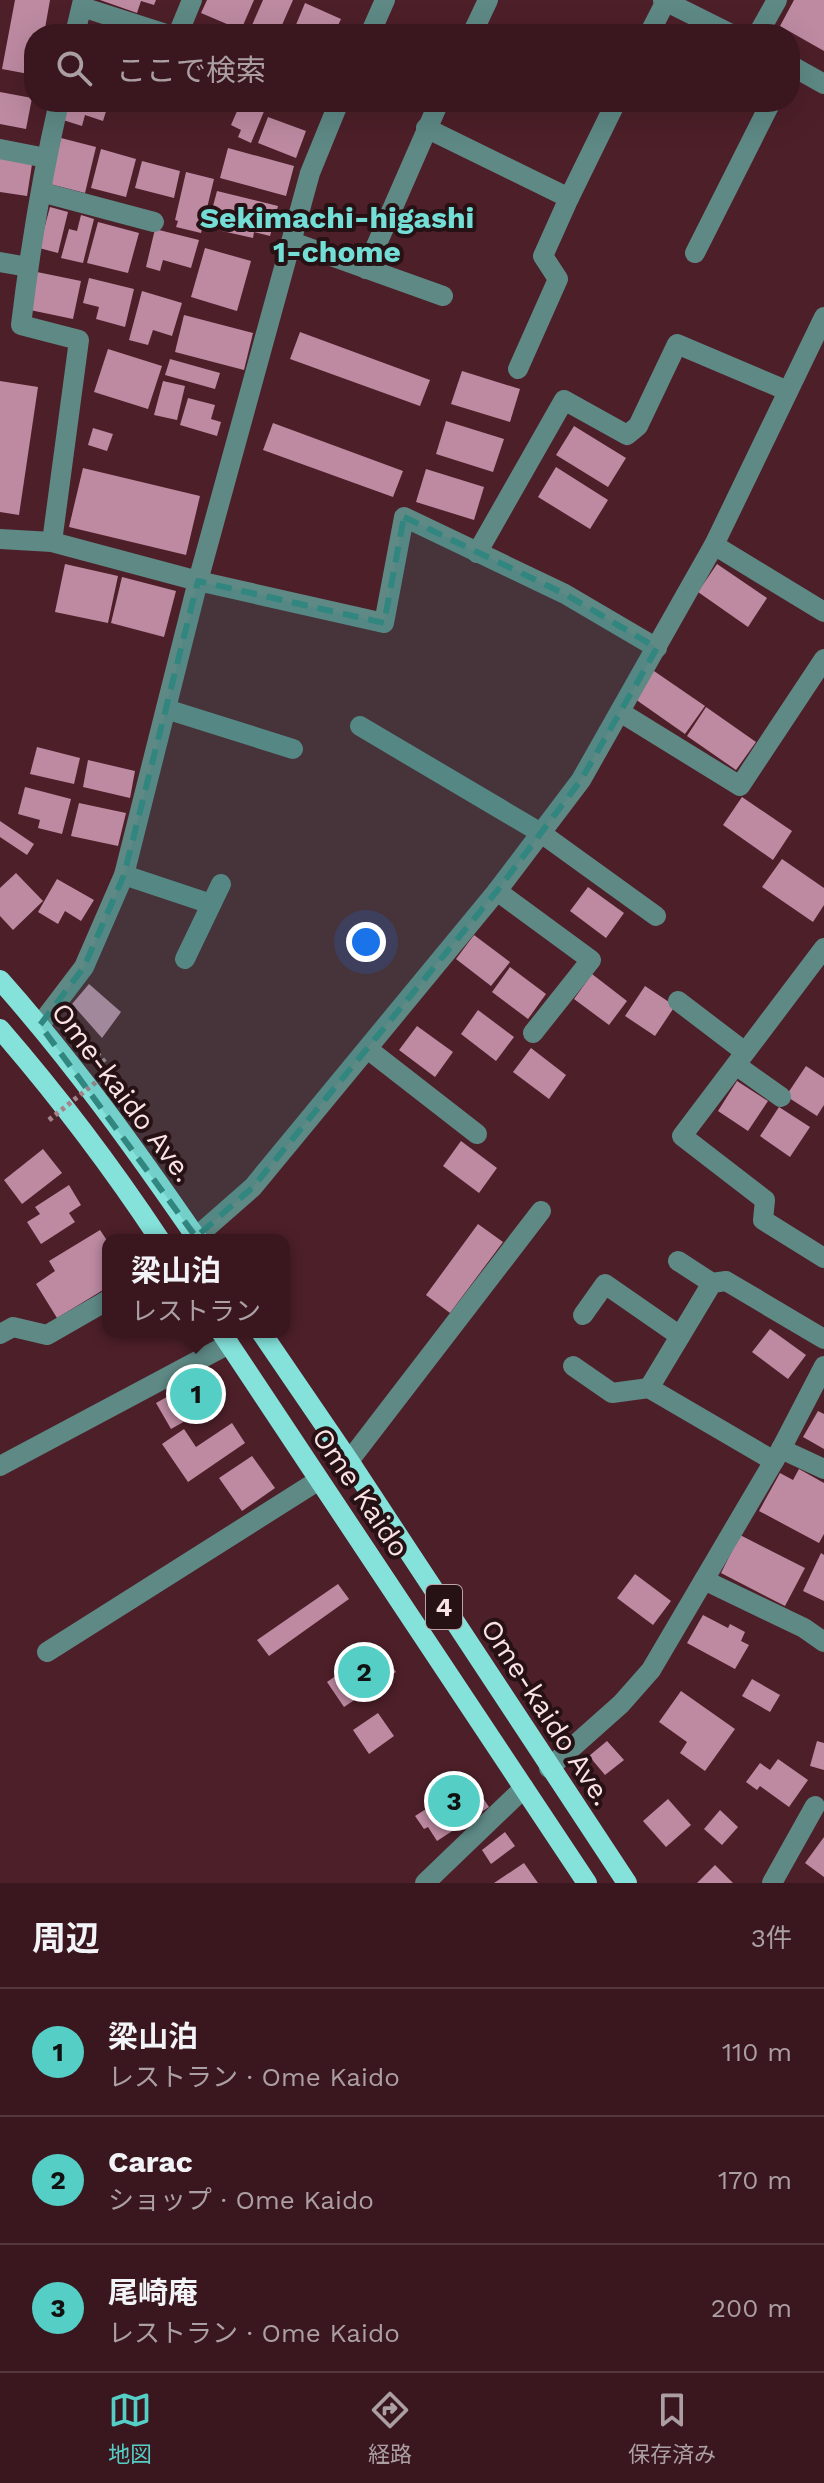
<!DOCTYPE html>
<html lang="ja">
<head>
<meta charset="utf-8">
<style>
  body { margin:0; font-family:"Work Sans","Noto Sans JP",sans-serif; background:#412028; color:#f1f3f6 }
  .you { position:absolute; left:366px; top:942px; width:28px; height:28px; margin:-20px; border:6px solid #fff; border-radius:50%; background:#1a73e8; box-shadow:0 0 0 12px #1a73e833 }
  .badge { display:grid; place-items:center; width:52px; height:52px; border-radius:50%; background:#55cec6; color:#111; font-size:26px; font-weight:700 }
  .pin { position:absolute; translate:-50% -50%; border:4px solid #fff; box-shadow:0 2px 8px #0006 }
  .popup { position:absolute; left:102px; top:1234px; width:188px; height:104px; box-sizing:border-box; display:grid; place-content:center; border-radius:16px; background:#3a171f; filter:drop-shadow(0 2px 6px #0005); font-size:26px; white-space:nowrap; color:#ab9fa4 }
  .popup b { font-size:30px; color:#f1f3f6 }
  .popup::after { content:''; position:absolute; left:50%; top:100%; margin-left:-16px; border:16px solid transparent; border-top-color:#3a171f }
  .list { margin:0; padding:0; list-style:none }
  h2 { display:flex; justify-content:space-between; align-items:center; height:104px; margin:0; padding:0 32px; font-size:34px }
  h2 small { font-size:26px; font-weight:400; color:#ab9fa4 }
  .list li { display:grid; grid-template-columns:52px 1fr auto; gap:24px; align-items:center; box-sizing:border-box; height:128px; padding:0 32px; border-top:2px solid #54363d }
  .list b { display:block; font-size:30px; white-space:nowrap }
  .list p { margin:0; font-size:26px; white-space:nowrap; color:#ab9fa4 }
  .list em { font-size:26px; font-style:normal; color:#ab9fa4 }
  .icon { flex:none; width:44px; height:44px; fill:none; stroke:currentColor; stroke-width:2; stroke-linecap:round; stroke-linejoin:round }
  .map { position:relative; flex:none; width:824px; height:1883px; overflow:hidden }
  .search { position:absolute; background:#3a171f; box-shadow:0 8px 32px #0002; left:24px; right:24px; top:24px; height:88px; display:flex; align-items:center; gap:20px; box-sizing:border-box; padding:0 28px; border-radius:32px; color:#ab9fa4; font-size:30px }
  .sheet { height:488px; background:#3a171f }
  nav { display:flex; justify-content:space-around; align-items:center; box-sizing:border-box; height:112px; border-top:2px solid #54363d; background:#3a171f; font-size:22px; color:#ab9fa4 }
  nav a { display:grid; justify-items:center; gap:4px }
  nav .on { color:#55cec6 }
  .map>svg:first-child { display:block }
  .building { fill:#bd8aa2 }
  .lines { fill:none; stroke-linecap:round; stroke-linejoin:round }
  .path { stroke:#a6838a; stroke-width:5; stroke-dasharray:4 4; stroke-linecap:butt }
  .minor { stroke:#5e8985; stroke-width:20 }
  .major { stroke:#84e2db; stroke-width:20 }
  .path-bridge { stroke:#a6838a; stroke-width:5; stroke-dasharray:4 4; stroke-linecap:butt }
  .marked { fill:#328680; fill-opacity:0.2; stroke:#328680; stroke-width:6; stroke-dasharray:16 10; stroke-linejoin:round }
  .labels { text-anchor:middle; stroke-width:8; stroke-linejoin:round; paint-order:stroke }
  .shield { fill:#261115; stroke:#bba3a7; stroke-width:2 }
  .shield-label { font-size:26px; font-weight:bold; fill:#fbe2e5 }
  .street-label { font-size:28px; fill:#fbe2e5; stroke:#261115 }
  .neighbourhood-label { font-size:30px; font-weight:bold; fill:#73ded6; stroke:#261115 }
</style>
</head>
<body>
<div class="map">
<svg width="824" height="1883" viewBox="0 0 824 1883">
  <rect width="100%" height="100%" fill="#4d1f29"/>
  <g class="building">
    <path d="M15,0H50L44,34H34V75L2,69Z"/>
    <path d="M100,0H156L154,5L141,1L137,13Z"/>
    <path d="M207,0H254L241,30L201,13Z"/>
    <path d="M263,0H293L278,34L249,32Z"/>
    <path d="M794,0H824V51L780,26Z"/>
    <path d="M305,3L341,19L334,34H297L293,32Z"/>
    <path d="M0,92L32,98L26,129L0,124Z"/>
    <path d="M69,102H109L103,121L85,115L82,126L63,120Z"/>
    <path d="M241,102L267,104L251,143L238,137L241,130L231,125Z"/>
    <path d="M268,117L306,131L296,158L258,143Z"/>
    <path d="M61,138L96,147L85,193L50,184Z"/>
    <path d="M228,148L294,166L286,196L220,178Z"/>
    <path d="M101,149L136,159L126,197L91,188Z"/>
    <path d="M0,153L33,158L27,196L0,192Z"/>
    <path d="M142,161L180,171L174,198L135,188Z"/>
    <path d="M186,172L214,179L201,233L176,227L178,221L175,220Z"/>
    <path d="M217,191L278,206L270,236L254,232L253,238L222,231L223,224L209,221Z"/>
    <path d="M50,207L68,212L58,253L39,248Z"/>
    <path d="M81,215L94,219L83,263L61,258L69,229L77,231Z"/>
    <path d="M98,222L139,233L128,273L87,263Z"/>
    <path d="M155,229L199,240L191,268L163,260L160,271L146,267Z"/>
    <path d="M205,248L251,261L237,311L191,297Z"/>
    <path d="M37,272L81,281L73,319L30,310Z"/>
    <path d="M89,278L134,289L125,327L96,319L99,307L83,303Z"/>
    <path d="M142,291L182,303L172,336L153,330L148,345L129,340Z"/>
    <path d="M184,315L253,333L244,370L175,352Z"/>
    <path d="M300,332L430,380L420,406L290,359Z"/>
    <path d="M108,349L162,366L148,409L94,392Z"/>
    <path d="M170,359L220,373L215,389L165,375Z"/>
    <path d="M462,371L520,389L510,422L451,404Z"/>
    <path d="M0,381L38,387L19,515L0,512Z"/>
    <path d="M163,381L185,386L177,420L154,415Z"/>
    <path d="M188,398L215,405L211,419L221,422L217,436L180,425Z"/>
    <path d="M446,421L504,439L493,472L436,454Z"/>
    <path d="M273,423L403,471L393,497L263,450Z"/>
    <path d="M574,426L626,458L608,487L556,455Z"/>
    <path d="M93,428L113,434L107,451L88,445Z"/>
    <path d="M556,467L608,500L590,529L538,497Z"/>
    <path d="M83,468L200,496L186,555L69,527Z"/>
    <path d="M426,469L484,487L474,520L416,502Z"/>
    <path d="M65,564L118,576L108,623L55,612Z"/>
    <path d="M717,564L767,598L748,627L698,592Z"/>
    <path d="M122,577L176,591L164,637L111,623Z"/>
    <path d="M654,671L705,706L685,734L635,699Z"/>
    <path d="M706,707L756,742L736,770L687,736Z"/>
    <path d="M37,747L80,758L74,784L30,774Z"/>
    <path d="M88,760L135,771L130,798L83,787Z"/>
    <path d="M25,787L71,799L62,834L38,828L40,820L18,814Z"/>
    <path d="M742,797L792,831L773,860L723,825Z"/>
    <path d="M79,803L126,813L118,846L71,836Z"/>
    <path d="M0,821L34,844L27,855L0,837Z"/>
    <path d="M782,859L824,888V905L813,922L762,887Z"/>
    <path d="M16,873L43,901L13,930L0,916V888Z"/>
    <path d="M57,879L94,900L81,921L65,911L58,924L38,912Z"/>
    <path d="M588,887L624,913L606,938L570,911Z"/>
    <path d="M474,935L510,962L491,986L456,959Z"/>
    <path d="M510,967L546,994L528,1019L492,992Z"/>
    <path d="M592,974L627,1001L609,1025L574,999Z"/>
    <path d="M89,984L121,1012L102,1038L72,1004Z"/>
    <path d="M645,986L675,1006L655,1036L625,1016Z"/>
    <path d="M478,1010L514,1037L496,1061L461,1034Z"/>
    <path d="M417,1026L453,1052L435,1077L399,1050Z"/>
    <path d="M531,1048L566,1075L549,1099L513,1072Z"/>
    <path d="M806,1066L824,1078V1105L817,1116L786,1096Z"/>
    <path d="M737,1081L768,1101L748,1131L718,1111Z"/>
    <path d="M779,1107L810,1127L790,1157L760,1136Z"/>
    <path d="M461,1141L497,1168L479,1193L443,1166Z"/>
    <path d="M43,1149L62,1173L22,1204L4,1180Z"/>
    <path d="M69,1185L81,1205L69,1213L75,1222L41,1244L27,1222L40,1214L35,1207Z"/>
    <path d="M478,1224L503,1242L450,1313L426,1295Z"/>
    <path d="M100,1230L108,1242V1287L57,1318L36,1284L55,1271L49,1261Z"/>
    <path d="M770,1329L806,1355L788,1379L752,1352Z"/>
    <path d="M202,1377L217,1403L171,1429L156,1403Z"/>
    <path d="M818,1411L824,1414V1449L803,1437Z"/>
    <path d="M232,1423L245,1443L188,1482L162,1444L184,1429L196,1447Z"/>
    <path d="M252,1456L275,1488L242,1511L219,1478Z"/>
    <path d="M799,1469L824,1483V1534L819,1543L759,1511L780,1473L793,1480Z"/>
    <path d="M740,1535L805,1568L785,1606L721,1573Z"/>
    <path d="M821,1553L824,1555V1601L803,1591Z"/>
    <path d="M635,1574L671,1601L653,1625L617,1598Z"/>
    <path d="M338,1584L349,1599L269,1656L257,1640Z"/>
    <path d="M703,1615L728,1628L730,1624L745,1632L741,1641L749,1645L735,1669L687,1643Z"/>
    <path d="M379,1646L396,1672L344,1707L327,1682Z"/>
    <path d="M752,1679L780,1695L770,1712L742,1696Z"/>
    <path d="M681,1691L735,1729L705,1771L680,1753L687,1742L659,1722Z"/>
    <path d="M378,1713L394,1736L369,1754L353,1730Z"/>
    <path d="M607,1741L624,1760L605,1775L589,1756Z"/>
    <path d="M817,1741L824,1743V1770L810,1766Z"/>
    <path d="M778,1759L808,1780L789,1807L760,1786L757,1790L746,1782L760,1763L770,1770Z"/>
    <path d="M467,1774L489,1807L437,1841L428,1827L424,1829L415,1816L437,1802L433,1796Z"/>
    <path d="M668,1799L691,1825L666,1847L643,1821Z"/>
    <path d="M720,1810L738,1827L722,1845L704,1829Z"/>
    <path d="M505,1832L515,1846L491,1864L482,1850Z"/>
    <path d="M824,1837V1877L805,1863Z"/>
    <path d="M524,1863L538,1883H494Z"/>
    <path d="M715,1865L733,1883H697Z"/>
  </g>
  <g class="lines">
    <path class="path" d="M77,1028L111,1070"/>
    <g class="minor">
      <path d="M663,0L731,34"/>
      <path d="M82,7L166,34"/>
      <path d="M75,34L83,0"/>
      <path d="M178,34L192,0"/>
      <path d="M370,34L385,0"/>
      <path d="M472,34L488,0"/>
      <path d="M649,34L666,1"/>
      <path d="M758,34L777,0"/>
      <path d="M790,65L824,84"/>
      <path d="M426,128L569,198L616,102"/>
      <path d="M0,149L46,158"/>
      <path d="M41,192L154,222"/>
      <path d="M292,242L443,296"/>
      <path d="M695,253L771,102"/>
      <path d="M0,262L28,267"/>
      <path d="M366,269L439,102"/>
      <path d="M518,369L558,279L543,256L569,198"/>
      <path d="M0,539L52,542L198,581L384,623L404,517L565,594L657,648"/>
      <path d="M52,542L79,340L21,325C30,250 42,176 59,102"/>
      <path d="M714,545L824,612"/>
      <path d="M477,553L564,400L627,435L638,426L677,344L788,391"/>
      <path d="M166,709L293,749"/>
      <path d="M620,712L740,786L824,659"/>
      <path d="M360,726L541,833L656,916"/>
      <path d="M124,875L211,904"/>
      <path d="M497,891L591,960L533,1033"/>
      <path d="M824,948L682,1136L765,1200L763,1220L824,1258"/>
      <path d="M185,959L221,884"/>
      <path d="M678,1001L745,1052"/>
      <path d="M40,1025L84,967L124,875L198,581L310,173L339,102"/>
      <path d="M369,1050L477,1134"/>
      <path d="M736,1065L781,1097"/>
      <path d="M196,1237L253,1187L497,891L581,780L714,545L824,317"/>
      <path d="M678,1261L712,1283"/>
      <path d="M583,1315L605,1284L680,1336"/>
      <path d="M0,1334L13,1327L47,1335L108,1300"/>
      <path d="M573,1366L612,1393L649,1388"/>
      <path d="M781,1449L824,1469"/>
      <path d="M349,1461L541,1211"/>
      <path d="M774,1461L649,1388L712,1283L726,1281L824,1339"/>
      <path d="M0,1466L229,1344"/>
      <path d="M704,1580L804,1628L824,1642"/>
      <path d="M47,1652L319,1480"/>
      <path d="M549,1768L621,1704L651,1670L781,1449L824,1366"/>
      <path d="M425,1883L524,1788"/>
      <path d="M772,1883L815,1806"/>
    </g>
    <g class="major">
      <path d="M0,980C73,1062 136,1150 198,1240"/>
      <path d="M0,1029C58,1096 111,1166 160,1240"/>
      <path d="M221,1332L587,1883"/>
      <path d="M261,1332L349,1461L627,1883"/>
    </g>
    <path class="path-bridge" d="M49,1120L111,1070"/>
  </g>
  <path class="marked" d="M404,517L565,594L657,648L581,780L497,891L253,1187L196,1237L40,1025L84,967L124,875L198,581L384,623Z"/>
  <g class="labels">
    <rect class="shield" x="426" y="1585" width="36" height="44" rx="6"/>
    <g class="shield-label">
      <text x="444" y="1616">4</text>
    </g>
    <g class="street-label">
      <text transform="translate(123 1092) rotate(53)" y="10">Ome-kaido Ave.</text>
      <text transform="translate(361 1492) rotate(56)" y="10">Ome Kaido</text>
      <text transform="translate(547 1712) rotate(57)" y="10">Ome-kaido Ave.</text>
    </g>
    <g class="neighbourhood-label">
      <text x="337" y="228">Sekimachi-higashi<tspan x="337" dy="34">1-chome</tspan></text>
    </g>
  </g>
</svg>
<div class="you"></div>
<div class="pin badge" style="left:196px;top:1394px">1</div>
<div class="popup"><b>梁山泊</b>レストラン</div>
<div class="pin badge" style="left:364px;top:1672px">2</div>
<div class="pin badge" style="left:454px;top:1801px">3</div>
<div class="search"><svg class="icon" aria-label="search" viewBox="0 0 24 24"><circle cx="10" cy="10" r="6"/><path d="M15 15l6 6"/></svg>ここで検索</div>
</div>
<section class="sheet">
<h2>周辺<small>3件</small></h2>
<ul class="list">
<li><span class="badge">1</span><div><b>梁山泊</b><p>レストラン · Ome Kaido</p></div><em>110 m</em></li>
<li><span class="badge">2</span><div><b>Carac</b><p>ショップ · Ome Kaido</p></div><em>170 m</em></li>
<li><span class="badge">3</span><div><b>尾崎庵</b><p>レストラン · Ome Kaido</p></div><em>200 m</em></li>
</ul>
</section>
<nav>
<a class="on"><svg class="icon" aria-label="map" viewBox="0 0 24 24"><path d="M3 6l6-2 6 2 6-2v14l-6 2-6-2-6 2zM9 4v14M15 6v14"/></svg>地図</a>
<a><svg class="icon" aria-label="directions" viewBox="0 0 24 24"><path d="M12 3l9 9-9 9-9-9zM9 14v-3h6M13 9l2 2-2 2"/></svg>経路</a>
<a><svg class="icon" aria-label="saved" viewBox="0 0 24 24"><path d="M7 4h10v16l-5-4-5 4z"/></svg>保存済み</a>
</nav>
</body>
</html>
